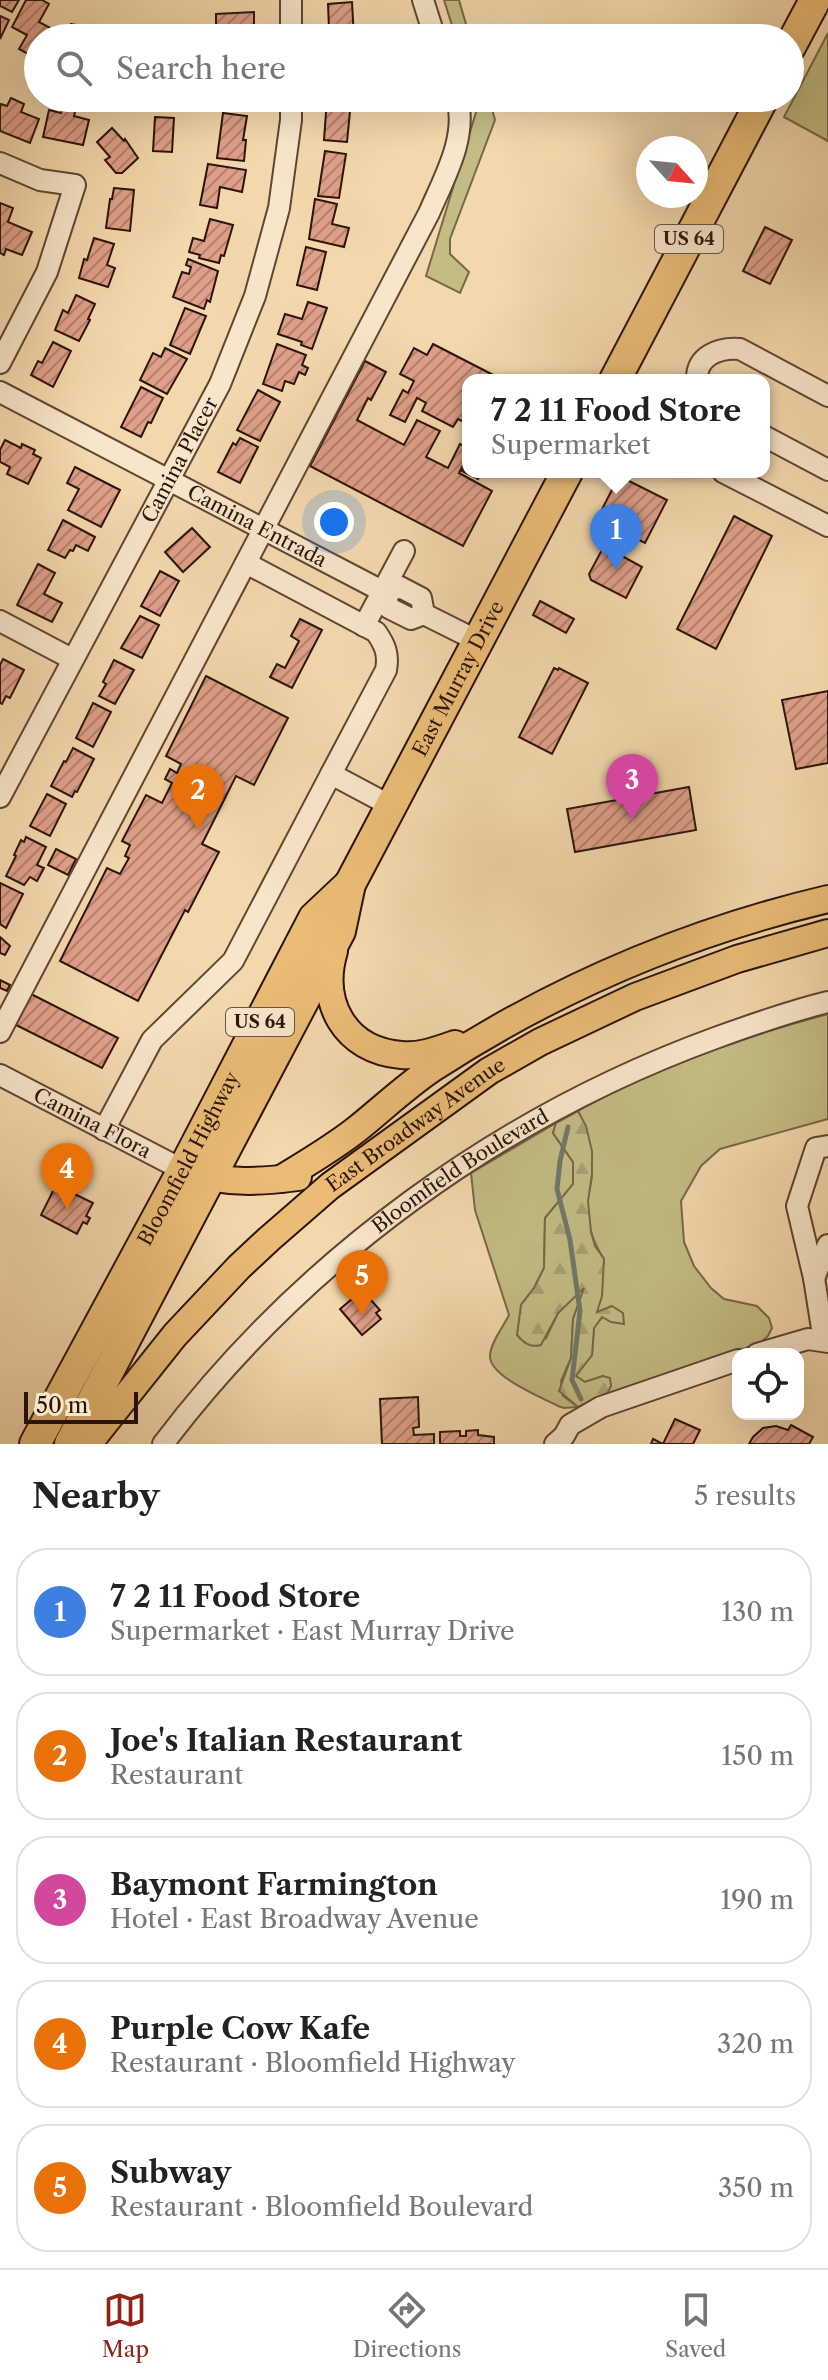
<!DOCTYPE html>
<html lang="en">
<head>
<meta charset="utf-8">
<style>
  body { margin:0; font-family:"Libre Caslon Text",serif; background:#f6f6f6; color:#222 }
  .controls { position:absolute; right:24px; bottom:24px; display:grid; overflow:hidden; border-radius:16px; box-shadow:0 8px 32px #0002 }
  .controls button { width:72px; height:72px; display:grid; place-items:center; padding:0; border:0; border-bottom:2px solid #e0e0e0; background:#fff; color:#222; font:40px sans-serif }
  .compass { position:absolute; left:636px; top:136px; width:72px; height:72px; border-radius:50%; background:#fff; box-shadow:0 8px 32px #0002; rotate:117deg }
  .scale { position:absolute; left:24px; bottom:20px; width:114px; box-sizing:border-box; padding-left:8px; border:4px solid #2d140a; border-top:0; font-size:22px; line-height:28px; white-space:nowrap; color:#2d140a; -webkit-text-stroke:6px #f8e6ca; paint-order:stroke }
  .you { position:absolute; left:334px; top:522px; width:28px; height:28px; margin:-20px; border:6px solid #fff; border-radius:50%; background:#1a73e8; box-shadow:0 0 0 12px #1a73e833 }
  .badge { display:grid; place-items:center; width:52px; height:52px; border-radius:50%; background:#8f2418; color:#fff; font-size:26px; font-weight:700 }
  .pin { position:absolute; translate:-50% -66px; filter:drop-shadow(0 2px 4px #0008) }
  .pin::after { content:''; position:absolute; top:42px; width:28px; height:24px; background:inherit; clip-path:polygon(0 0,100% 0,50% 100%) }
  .popup { position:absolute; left:462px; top:374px; width:308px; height:104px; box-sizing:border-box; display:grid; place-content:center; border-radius:16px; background:#fff; filter:drop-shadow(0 2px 6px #0005); font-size:26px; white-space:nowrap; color:#767676 }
  .popup b { font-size:30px; color:#222 }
  .popup::after { content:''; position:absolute; left:50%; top:100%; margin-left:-16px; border:16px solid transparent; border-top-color:#fff }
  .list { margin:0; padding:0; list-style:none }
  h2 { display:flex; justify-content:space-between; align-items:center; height:104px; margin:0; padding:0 32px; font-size:34px }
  h2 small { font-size:26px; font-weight:400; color:#767676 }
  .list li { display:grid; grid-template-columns:52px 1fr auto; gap:24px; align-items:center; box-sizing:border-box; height:128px; margin:0 16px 16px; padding:0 16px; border:2px solid #e0e0e0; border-radius:32px }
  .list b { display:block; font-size:30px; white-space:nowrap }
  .list p { margin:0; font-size:26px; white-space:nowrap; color:#767676 }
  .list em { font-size:26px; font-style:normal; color:#767676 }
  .icon { flex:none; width:44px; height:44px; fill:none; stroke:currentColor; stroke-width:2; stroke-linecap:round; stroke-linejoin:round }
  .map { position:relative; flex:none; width:828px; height:1444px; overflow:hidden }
  .search { position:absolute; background:#fff; box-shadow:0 8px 32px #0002; left:24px; right:24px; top:24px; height:88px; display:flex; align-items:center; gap:20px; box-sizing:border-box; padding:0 28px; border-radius:44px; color:#767676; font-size:30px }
  .sheet { height:824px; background:#fff }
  nav { display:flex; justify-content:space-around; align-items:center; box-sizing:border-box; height:112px; border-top:2px solid #e0e0e0; background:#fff; font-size:22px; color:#767676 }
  nav a { display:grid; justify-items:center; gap:4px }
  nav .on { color:#8f2418 }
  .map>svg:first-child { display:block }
  .grass { fill:#c3bc85; stroke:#786848; stroke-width:2 }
  .forest { fill:url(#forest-firs); stroke:#786848; stroke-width:2 }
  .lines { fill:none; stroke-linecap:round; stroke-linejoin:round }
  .stream { stroke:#70786a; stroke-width:5 }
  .building { fill:url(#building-hatch); stroke:#2d140a; stroke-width:2 }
  .minor-casing { stroke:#5f4533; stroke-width:24 }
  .major-casing { stroke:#2d140a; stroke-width:30 }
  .highway-casing { stroke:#2d140a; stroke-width:34 }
  .minor { stroke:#f8e6ca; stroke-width:20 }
  .major { stroke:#eabc76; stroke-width:26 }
  .highway { stroke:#eabc76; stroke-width:30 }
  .labels { text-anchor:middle; stroke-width:7; stroke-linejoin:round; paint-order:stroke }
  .shield { fill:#f8e6ca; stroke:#6a5344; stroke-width:2 }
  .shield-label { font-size:18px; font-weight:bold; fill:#2d140a }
  .street-label { font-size:20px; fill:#2d140a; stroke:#f8e6ca }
</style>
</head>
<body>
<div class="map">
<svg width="828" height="1444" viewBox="0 0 828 1444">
  <defs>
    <pattern id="forest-firs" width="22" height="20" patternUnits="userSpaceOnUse" patternTransform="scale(2)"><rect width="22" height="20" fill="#c3bc85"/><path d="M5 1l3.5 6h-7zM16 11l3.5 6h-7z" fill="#a8a172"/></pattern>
    <pattern id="building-hatch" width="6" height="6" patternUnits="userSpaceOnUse" patternTransform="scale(2)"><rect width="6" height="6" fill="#dfa089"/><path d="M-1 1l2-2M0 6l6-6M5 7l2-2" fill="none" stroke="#b5816e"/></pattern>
  </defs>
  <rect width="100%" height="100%" fill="#f4d8ad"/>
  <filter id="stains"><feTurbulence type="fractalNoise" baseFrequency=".0025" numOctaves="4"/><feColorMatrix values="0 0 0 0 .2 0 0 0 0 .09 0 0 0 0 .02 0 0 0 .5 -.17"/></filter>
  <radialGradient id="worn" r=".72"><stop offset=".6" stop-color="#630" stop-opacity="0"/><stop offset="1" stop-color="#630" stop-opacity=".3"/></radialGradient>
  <g class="grass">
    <path d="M444,0H459L470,38H456Z"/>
    <path d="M828,33V141L784,117Z"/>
    <path d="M474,98H489L495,120L450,239V254L469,272L460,293L426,276L477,109Z"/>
    <path d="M828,1014V1119L720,1149L701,1166L681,1201L684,1242L694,1266L711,1288L724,1299L757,1306L769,1318L772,1328L768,1336L760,1343L606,1396L603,1376L585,1382L575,1376L592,1355L594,1327L612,1306L596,1313L604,1259C592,1241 586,1220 588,1198C589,1190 592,1181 592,1173C592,1152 587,1129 578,1111C656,1067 742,1037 828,1014Z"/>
    <path d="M556,1123L553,1133L573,1162V1185L545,1218L544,1268L534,1288L521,1305L546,1338L558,1313L586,1285L573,1319L571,1358L561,1381L563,1396L578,1407L564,1408L558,1406C541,1397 488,1376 490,1355C491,1342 503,1327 509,1315L475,1210L471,1173Z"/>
  </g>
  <path class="forest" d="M578,1111L586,1126L592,1151V1174L588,1201L591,1232L595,1246L604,1259L602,1296L597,1312L612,1306L623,1313L624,1324L611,1322L602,1317L594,1328L592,1355L576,1376L585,1382L603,1376L610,1378L611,1386L606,1396L578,1407L559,1391L571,1358L573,1319L584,1288L558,1313L541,1345C530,1348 524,1343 517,1335L521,1305L534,1288L544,1268L545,1218L573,1184V1162L553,1133L556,1123Z"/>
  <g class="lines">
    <path class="stream" d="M568,1127L560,1161L557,1189L570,1240L580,1311L572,1380L581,1399"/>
  </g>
  <g class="building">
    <path d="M0,0H19L12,12L0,6Z"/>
    <path d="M26,0H42L49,4L39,22L58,32L54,38H38V42L30,55L19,49L27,35L12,27Z"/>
    <path d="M352,2L354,38H333L332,30L329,29L328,4Z"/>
    <path d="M254,12V33L233,34V38H207L206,28L216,27V14Z"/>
    <path d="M0,16L9,20L0,39Z"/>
    <path d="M71,24L91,28V25L120,32L118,38H68Z"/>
    <path d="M146,31H171V38H131V34H146Z"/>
    <path d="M11,98L24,104L21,112L39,119L30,143L0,131V106L1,104L7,106Z"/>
    <path d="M207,98H252L251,107L222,105V100Z"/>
    <path d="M327,99L351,101L347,142L324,140Z"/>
    <path d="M64,101L77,104L74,116L89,120L83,145L43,137L49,110L61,113Z"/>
    <path d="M223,113L247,116L243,140H246L244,161L217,158Z"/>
    <path d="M155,117L174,118L172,152L153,151Z"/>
    <path d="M112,128L124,141L125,139L138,158L122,173H116L105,160L110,157L97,142Z"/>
    <path d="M325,151L346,154L339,198L318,196Z"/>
    <path d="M208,164L246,170L242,192L220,187L217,208L200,205Z"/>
    <path d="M114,188L134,190L130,231L106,228L110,199H112Z"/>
    <path d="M315,199L337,204L332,224L349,228L344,247L309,239Z"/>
    <path d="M0,203L13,208L8,222L32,232L22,255L6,249L4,255L0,253Z"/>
    <path d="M210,219L233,225L224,256L221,255L219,263L199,258L200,255L189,252L193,238L204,241Z"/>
    <path d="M765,227L792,240L770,284L743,271Z"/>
    <path d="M94,238L114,244L107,265L115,268L108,287L79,278L84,259L87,260Z"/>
    <path d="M306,247L326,252L317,290L297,285Z"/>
    <path d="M188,259L218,271L210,302L207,300L204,309L173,297L182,272L189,274L191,267L186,265Z"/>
    <path d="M76,295L95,304L88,319L90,320L79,341L55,330L63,310L68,313Z"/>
    <path d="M308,302L327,308L312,349L301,345L302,342L278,334L285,314L302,319Z"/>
    <path d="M185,308L206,316L190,354L170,345Z"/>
    <path d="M53,342L71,351L53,387L31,375L38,361L42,363Z"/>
    <path d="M277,344L306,355L302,365L308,368L305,375L299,372L294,384L285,381L282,391L263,384Z"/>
    <path d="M433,344L503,380H468V424L458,419L453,427L422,411L426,403L417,398L405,422L390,415L403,390L408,393L414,381L400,374L414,348L427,355Z"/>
    <path d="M165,348L187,359L167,394L140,380L153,353L161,357Z"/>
    <path d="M365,361L386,372L371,400L368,398L357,420L404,445L417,420L440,431L426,457L448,468L460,444L468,449V455L459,473L492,491L463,546L310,466Z"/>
    <path d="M141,387L163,398L151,423L148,422L141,437L121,427Z"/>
    <path d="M258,390L280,402L260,441L237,430Z"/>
    <path d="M240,438L258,447L240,483L218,472L233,443L236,445Z"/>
    <path d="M5,440L21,448L22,444L35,450L33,454L41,458L28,484L7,474L10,467L0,462V450Z"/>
    <path d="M468,460V472H482L478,479L462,471Z"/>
    <path d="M75,467L120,490L101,527L68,510L79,489L67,483Z"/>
    <path d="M619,476L667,500L645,543L597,519Z"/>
    <path d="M734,516L772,536L716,649L677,629Z"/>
    <path d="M63,520L95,537L88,551L76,545L73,551L70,550L65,558L48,550Z"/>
    <path d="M192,528L210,547L183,572L165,552Z"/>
    <path d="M604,546L642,567L626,598L591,580L589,574Z"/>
    <path d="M38,564L55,573L44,594L62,603L52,622L17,605Z"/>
    <path d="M160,571L179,581L160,616L141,606Z"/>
    <path d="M540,601L574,619L566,633L533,615Z"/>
    <path d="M140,616L159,625L142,658L121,648Z"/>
    <path d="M300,619L322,630L292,688L270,677L277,664L285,668L299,641L291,636Z"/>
    <path d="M3,659L24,670L10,698L6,696L2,704L0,703V665Z"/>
    <path d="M114,660L134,670L115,704L99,696L106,684L103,682Z"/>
    <path d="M554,668L558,670L559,668L588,683L552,754L519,737Z"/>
    <path d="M206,676L288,718L254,785L236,776L202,844L219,852L188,912L185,910L138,1001L60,961L107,868L120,874L129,858L125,856L130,845L122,841L146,795L162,803L172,783L165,779L170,769L177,773L181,764L166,756Z"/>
    <path d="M828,691V763L796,769L782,700Z"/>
    <path d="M93,703L111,712L93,747L76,738Z"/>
    <path d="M73,748L94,759L77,792L75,791L72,797L51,786L64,761L66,762Z"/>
    <path d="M689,787L696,830L575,852L567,809Z"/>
    <path d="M47,794L66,804L50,836L30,826Z"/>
    <path d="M26,837L46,847L37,865L44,868L37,881L30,877L24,885L6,876L16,856L14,855L21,840L24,842Z"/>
    <path d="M56,849L76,859L68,875L48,865Z"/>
    <path d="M0,883L23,894L6,928L0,924Z"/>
    <path d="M0,937L10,946L5,955L0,953Z"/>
    <path d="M0,980L10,985L7,991L0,988Z"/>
    <path d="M29,993L118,1038L102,1068L14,1024Z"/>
    <path d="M56,1185L93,1203L86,1216L90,1218L87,1224L83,1222L77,1234L41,1215Z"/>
    <path d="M359,1293L367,1302L370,1299L380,1310L376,1313L381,1319L362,1335L340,1309Z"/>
    <path d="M418,1397L419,1427L413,1428L414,1435L434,1434V1444H382L380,1399Z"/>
    <path d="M675,1419L700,1430L693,1444H651L653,1439L663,1444Z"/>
    <path d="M791,1425L813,1437L809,1444H749L753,1437L763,1428L776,1426L788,1430Z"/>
    <path d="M478,1430V1435L494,1437V1444H440V1432L460,1431V1436H466V1431Z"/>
  </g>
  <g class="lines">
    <defs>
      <g id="minor">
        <path d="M291,0V38"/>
        <path d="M423,0L435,38"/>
        <path d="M0,163L40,180L75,185L47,272L0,363"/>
        <path d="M697,380C696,356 719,347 740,349L828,396"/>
        <path id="s1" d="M0,392L382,591L385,593L389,608L411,619L424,614L478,641"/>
        <path d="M764,436L828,470"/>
        <path d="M723,472L828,526"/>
        <path d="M246,563L376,632C385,645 389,654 386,670L331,774"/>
        <path d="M385,593L400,587L421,598L424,614"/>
        <path d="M0,621L72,659"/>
        <path d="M364,626L404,551"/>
        <path id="s2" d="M0,797L220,384L255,296L279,208L291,120V98"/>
        <path d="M0,1032L429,213C444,178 468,137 457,98"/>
        <path id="s3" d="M0,1075L183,1170"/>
        <path d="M104,1130L152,1040L233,961L331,774L391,806"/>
        <path d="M814,1278L828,1245"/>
        <path d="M824,1341L814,1278L797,1206L816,1148L828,1146"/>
        <path d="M757,1354L808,1339L828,1342"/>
        <path id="s4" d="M163,1444C303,1259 500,1116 718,1037C754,1024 791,1011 828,1002"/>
        <path d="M555,1444L564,1436L570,1425L601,1407L738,1360"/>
      </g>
      <g id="major">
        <path d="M334,951C319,1002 344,1050 401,1055C419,1057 438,1050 455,1044"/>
        <path d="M191,1172C227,1184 261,1182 298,1177"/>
        <path d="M281,1179C307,1163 333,1148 357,1129C382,1109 406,1086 433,1068C553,990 688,932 828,899"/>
        <path id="s5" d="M88,1444L175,1335L239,1267L269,1239L330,1186L489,1071L540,1042L635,997L737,959L828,933"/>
      </g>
      <g id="highway">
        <path d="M790,47L815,0"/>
        <path d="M615,380L763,98"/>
        <path id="s6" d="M35,1444L183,1170L314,918L350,884"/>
        <path id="s7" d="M70,1444L340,931L350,884L567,472"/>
      </g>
    </defs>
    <use href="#minor" class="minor-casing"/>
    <use href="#major" class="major-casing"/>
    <use href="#highway" class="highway-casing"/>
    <use href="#minor" class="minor"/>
    <use href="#major" class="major"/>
    <use href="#highway" class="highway"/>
  </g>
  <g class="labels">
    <g class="shield">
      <rect x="655" y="225" width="68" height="28" rx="6"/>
      <rect x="226" y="1008" width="68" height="28" rx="6"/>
    </g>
    <g class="shield-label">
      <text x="689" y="245">US 64</text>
      <text x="260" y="1028">US 64</text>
    </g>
    <g class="street-label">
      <text dy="7" stroke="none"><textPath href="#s2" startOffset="382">Camina Placer</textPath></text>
      <text dy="7" stroke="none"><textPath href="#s1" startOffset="290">Camina Entrada</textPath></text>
      <text dy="7" stroke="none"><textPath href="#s7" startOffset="860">East Murray Drive</textPath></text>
      <text dy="7" stroke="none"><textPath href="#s3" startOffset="104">Camina Flora</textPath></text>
      <text dy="7" stroke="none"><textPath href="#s5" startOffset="460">East Broadway Avenue</textPath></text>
      <text dy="7" stroke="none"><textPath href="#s6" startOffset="324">Bloomfield Highway</textPath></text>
      <text dy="7" stroke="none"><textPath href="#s4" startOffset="406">Bloomfield Boulevard</textPath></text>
    </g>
  </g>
  <rect width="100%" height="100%" filter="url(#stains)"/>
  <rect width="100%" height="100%" fill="url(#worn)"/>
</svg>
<div class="controls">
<button><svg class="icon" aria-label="locate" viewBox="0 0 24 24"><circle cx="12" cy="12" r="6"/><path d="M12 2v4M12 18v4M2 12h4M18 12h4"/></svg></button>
</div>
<svg class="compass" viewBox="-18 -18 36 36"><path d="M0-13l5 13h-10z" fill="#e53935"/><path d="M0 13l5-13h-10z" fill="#767676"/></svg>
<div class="scale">50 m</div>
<div class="you"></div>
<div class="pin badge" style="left:616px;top:570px;background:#3f7fe0">1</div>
<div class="popup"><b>7 2 11 Food Store</b>Supermarket</div>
<div class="pin badge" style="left:198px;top:830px;background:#e8710a">2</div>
<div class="pin badge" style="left:632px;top:820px;background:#d1479c">3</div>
<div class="pin badge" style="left:67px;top:1209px;background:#e8710a">4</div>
<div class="pin badge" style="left:362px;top:1316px;background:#e8710a">5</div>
<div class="search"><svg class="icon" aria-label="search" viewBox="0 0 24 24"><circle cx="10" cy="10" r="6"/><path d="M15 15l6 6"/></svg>Search here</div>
</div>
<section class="sheet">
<h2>Nearby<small>5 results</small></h2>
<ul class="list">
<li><span class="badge" style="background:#3f7fe0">1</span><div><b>7 2 11 Food Store</b><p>Supermarket · East Murray Drive</p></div><em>130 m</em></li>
<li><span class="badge" style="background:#e8710a">2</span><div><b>Joe's Italian Restaurant</b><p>Restaurant</p></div><em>150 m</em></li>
<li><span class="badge" style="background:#d1479c">3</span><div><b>Baymont Farmington</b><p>Hotel · East Broadway Avenue</p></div><em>190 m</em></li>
<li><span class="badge" style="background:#e8710a">4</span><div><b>Purple Cow Kafe</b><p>Restaurant · Bloomfield Highway</p></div><em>320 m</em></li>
<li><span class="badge" style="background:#e8710a">5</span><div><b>Subway</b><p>Restaurant · Bloomfield Boulevard</p></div><em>350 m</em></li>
</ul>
</section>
<nav>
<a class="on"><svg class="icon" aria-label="map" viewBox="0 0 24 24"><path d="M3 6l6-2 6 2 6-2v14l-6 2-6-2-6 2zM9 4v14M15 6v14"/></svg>Map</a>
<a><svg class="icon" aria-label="directions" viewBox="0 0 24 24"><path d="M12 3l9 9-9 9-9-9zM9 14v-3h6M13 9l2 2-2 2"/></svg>Directions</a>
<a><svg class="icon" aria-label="saved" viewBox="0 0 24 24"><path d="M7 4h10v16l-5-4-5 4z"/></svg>Saved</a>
</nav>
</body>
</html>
